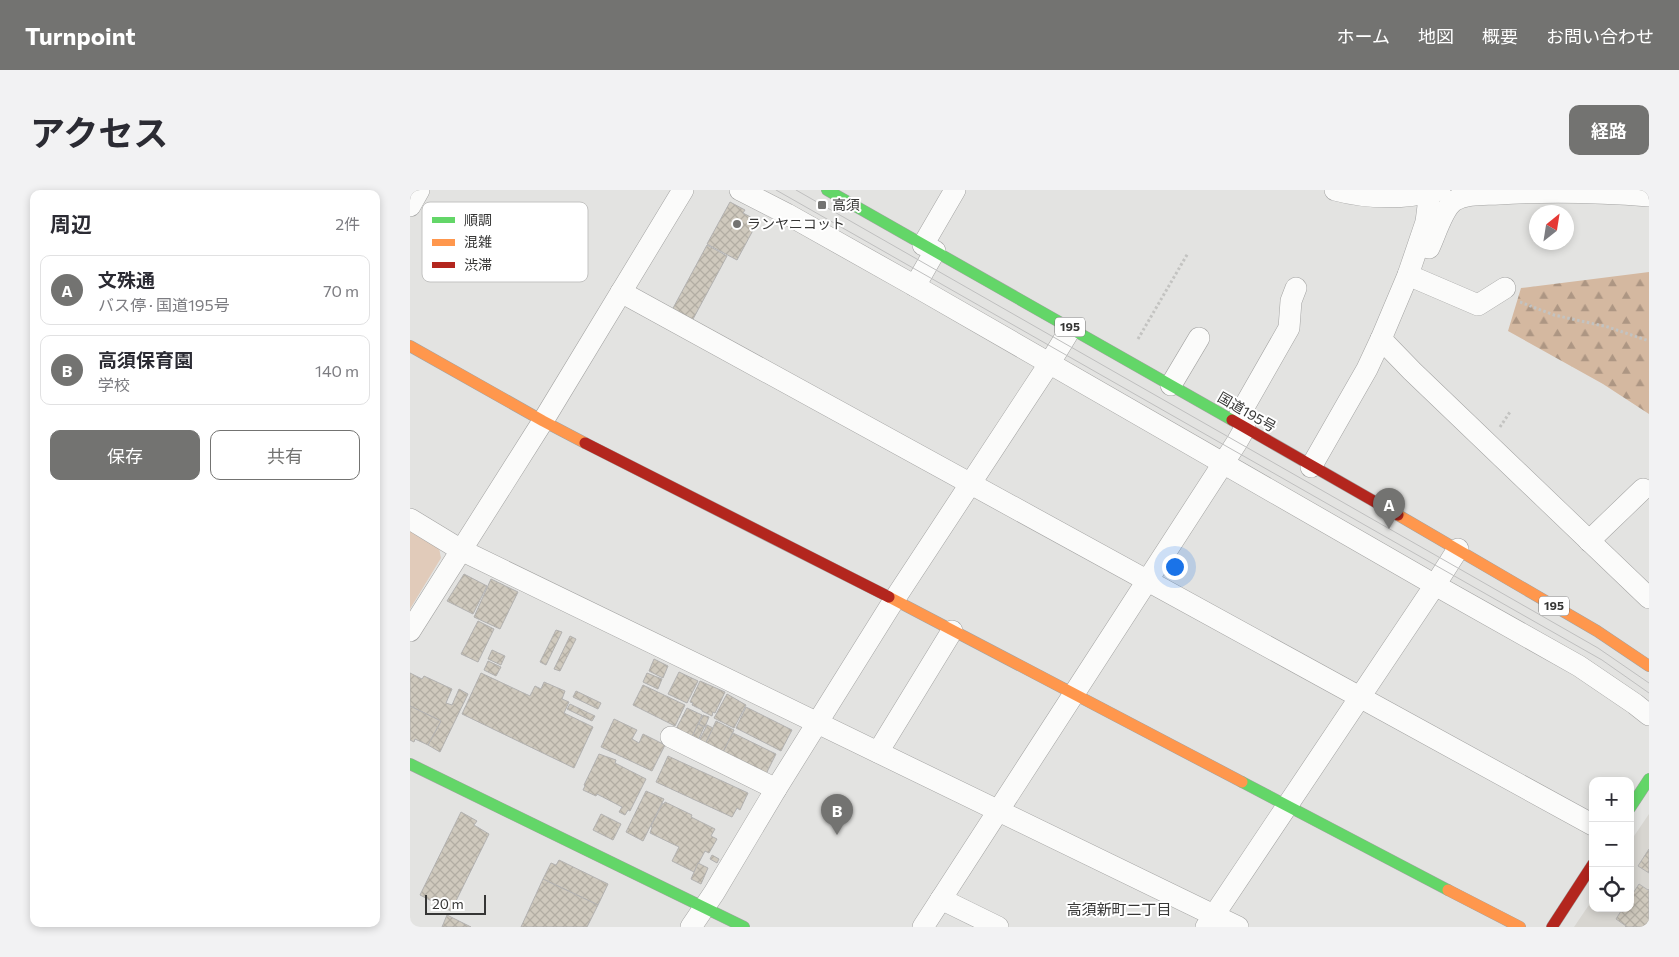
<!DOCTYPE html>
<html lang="ja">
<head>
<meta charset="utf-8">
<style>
  body { margin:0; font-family:Commissioner,"Noto Sans JP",sans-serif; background:#f2f2f3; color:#2b2b33 }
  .controls { position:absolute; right:15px; bottom:15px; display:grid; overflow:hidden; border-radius:10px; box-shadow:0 2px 8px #0003 }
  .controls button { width:45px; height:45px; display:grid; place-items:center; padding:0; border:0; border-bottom:1px solid #e1e1e2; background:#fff; color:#2b2b33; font:25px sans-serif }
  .compass { position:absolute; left:1119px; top:15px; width:45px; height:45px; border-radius:50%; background:#fff; box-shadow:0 2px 8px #0003; rotate:30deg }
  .scale { position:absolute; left:15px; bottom:12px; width:61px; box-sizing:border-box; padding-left:5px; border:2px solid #363635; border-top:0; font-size:14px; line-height:18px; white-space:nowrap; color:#363635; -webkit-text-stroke:4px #fff; paint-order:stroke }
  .you { position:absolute; left:764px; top:376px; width:18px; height:18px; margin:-12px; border:4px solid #fff; border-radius:50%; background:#1a73e8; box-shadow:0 0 0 8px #1a73e833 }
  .badge { display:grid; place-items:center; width:32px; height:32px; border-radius:50%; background:#737371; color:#fff; font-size:16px; font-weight:700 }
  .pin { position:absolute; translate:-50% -41px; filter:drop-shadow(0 1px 2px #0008) }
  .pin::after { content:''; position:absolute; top:26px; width:18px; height:15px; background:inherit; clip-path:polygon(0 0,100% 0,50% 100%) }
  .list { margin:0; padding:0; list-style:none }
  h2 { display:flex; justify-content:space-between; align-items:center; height:65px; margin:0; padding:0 20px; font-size:21px }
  h2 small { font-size:16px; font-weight:400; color:#7c7c81 }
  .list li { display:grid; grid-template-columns:32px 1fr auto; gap:15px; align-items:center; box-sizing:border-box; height:70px; margin:0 10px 10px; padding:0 10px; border:1px solid #e1e1e2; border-radius:10px }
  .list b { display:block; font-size:19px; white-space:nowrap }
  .list p { margin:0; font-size:16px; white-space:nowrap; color:#7c7c81 }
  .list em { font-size:16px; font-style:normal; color:#7c7c81 }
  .actions { display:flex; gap:10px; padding:15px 20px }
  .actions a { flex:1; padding:11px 0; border:1px solid #737371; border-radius:10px; text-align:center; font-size:18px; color:#737371 }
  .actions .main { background:#737371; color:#fff }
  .icon { flex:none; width:28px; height:28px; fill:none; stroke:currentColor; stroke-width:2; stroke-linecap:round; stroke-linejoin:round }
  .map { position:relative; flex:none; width:1239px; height:737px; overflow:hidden; border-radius:10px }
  header { display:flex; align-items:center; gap:30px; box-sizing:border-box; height:70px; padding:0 25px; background:#737371; color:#fff }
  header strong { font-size:24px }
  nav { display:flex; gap:28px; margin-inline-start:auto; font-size:18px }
  .intro { display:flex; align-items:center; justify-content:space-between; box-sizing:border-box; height:120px; padding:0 30px }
  h1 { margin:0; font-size:35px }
  .button { padding:12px 22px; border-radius:10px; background:#737371; color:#fff; font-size:18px; font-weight:700 }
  main { display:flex; gap:30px; padding:0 30px }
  aside { flex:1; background:#fff; border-radius:10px; box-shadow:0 2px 8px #0003 }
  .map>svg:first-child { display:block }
  .built { fill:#d7d5d0 }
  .forest { fill:url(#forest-firs) }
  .park { fill:#e1cbba }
  .building { fill:url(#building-cross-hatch); stroke:#b2b1b0 }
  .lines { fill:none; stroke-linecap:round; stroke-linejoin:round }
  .street-casing { stroke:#a3a3a2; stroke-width:22 }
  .fast-casing { stroke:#a3a3a2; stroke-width:12 }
  .slow-casing { stroke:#a3a3a2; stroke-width:12 }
  .jam-casing { stroke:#a3a3a2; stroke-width:12 }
  .path { stroke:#c3c3c1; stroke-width:3; stroke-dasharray:2.5 2.5; stroke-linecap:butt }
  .street { stroke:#fbfbfa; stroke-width:21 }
  .fast { stroke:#63d668; stroke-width:11 }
  .slow { stroke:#ff974d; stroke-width:11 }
  .jam { stroke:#b3261e; stroke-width:11 }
  .tram { stroke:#bfbfbf; stroke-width:1 }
  .poi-dot { fill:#737371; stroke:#fff; stroke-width:2 }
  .labels { text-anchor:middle; stroke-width:4; stroke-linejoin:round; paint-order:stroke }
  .shield { fill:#fff; stroke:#727272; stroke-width:1 }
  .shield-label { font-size:12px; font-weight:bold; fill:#363635 }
  .poi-label { font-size:14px; fill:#363635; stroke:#fff; text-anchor:start }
  .street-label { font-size:14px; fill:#363635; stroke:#fff }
  .neighbourhood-label { font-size:15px; fill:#363635; stroke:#fff }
  .key { fill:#fff; stroke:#c3c3c2; stroke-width:1 }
  .key-label { font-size:14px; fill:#363635 }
</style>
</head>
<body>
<header>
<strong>Turnpoint</strong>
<nav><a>ホーム</a><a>地図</a><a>概要</a><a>お問い合わせ</a></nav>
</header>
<div class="intro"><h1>アクセス</h1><a class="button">経路</a></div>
<main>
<aside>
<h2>周辺<small>2件</small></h2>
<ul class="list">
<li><span class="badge">A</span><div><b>文殊通</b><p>バス停 · 国道195号</p></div><em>70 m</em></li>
<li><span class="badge">B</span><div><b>高須保育園</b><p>学校</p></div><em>140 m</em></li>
</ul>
<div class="actions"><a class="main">保存</a><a>共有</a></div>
</aside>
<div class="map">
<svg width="1239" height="737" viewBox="0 0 1239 737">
  <defs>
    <pattern id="forest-firs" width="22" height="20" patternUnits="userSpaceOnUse" patternTransform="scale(1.25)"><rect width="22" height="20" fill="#d4b8a0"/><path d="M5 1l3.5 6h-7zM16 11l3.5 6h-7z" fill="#ad9683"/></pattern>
    <pattern id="building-cross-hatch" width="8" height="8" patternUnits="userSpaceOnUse" patternTransform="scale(1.25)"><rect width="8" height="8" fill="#cfc9bd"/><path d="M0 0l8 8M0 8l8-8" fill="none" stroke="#b2ada3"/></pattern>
  </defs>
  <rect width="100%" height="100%" fill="#e3e3e1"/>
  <path class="built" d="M1239,624V737H1164L1183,709V718H1220V652Z"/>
  <path class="forest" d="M1239,82V224L1193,194L1098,141L1111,98Z"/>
  <path class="park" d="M0,340L29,358L31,368L0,419Z"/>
  <g class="building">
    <path d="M320,12L335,20L333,23L348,31L327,70L297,54Z"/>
    <path d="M297,55L317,66L282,131L262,120Z"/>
    <path d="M54,384L77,396L63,424L37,411Z"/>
    <path d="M81,389L108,402L90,439L64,427Z"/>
    <path d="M68,431L84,439L68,472L51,464Z"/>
    <path d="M146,440L152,442L136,475L130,472Z"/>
    <path d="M160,446L166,449L150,481L144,479Z"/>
    <path d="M82,460L95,466L91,475L78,469Z"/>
    <path d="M244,469L258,476L253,488L239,481Z"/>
    <path d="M78,471L91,477L86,486L74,480Z"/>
    <path d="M269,482L288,491L277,513L258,504Z"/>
    <path d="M0,483L12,489L14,486L42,499L36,513L42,515L49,499L58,504L30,562L18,555L31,531L0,516Z"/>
    <path d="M71,483L120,506L125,496L131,499L134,492L155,501L152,509L159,512L154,523L183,537L164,578L52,524Z"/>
    <path d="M237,483L252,489L248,499L233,492Z"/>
    <path d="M290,491L315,502L305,523L303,522L302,526L292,521V520L282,515L283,513L280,512Z"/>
    <path d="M233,495L275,515L265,536L223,515Z"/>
    <path d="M166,501L191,513L188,519L163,507Z"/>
    <path d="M317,504L336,515L324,538L304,528Z"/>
    <path d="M160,514L185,526L182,531L157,519Z"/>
    <path d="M0,516L31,531L18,555L5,549L4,552L0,550Z"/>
    <path d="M336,517L382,540L371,561L326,538Z"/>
    <path d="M277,518L292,525L281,549L265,541Z"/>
    <path d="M293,525L299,527L295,537L289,534Z"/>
    <path d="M204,529L227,540L222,549L229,553L233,544L255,555L242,581L191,557Z"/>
    <path d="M306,531L324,540L313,562L295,554Z"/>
    <path d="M288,534L294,537L288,551L282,547Z"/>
    <path d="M297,535L303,538L295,554L289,551Z"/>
    <path d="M323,543L366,564L356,584L312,564Z"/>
    <path d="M189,564L206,570L205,573L236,589L220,621L218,620L215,625L209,622L212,617L187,604L186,606L173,600L175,596L174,595Z"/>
    <path d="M258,566L338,603L330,620L327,618L322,627L246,592Z"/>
    <path d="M236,601L254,609L233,651L216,642Z"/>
    <path d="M255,612L282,625L281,627L305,639L301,646L307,649L299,663L295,661L284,682L262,671L269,657L240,643L242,637L241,636L253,613L254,614Z"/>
    <path d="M51,622L67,631L64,635L79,644L41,721L10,705Z"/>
    <path d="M191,624L211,634L203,650L183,640Z"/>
    <path d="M1239,659V683L1228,676Z"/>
    <path d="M302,665L309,669L307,673L300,669Z"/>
    <path d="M149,670L198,694L188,715L133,689L141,673L146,675Z"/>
    <path d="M288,673L298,678L291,694L281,689Z"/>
    <path d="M133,689L188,715L177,737H111Z"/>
    <path d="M1229,694L1238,700L1239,699V737H1215L1216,736L1206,729L1213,718H1220V708Z"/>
    <path d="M37,725L61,737H32Z"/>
  </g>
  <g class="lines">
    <defs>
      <g id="street">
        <path d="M330,0L377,24L505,96L1025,395L1169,476L1225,514L1239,525"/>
        <path d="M925,0C958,9 996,9 1030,0"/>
        <path d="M0,16L9,0"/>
        <path d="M513,55L545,0"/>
        <path d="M1019,58C1025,46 1033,18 1044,11C1057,3 1075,5 1089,4C1139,1 1189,2 1239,6"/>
        <path d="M998,85L1068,115L1095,98"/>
        <path d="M505,96L525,61"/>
        <path d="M211,102L1183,635"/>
        <path d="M971,149L1002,181L1239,408"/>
        <path d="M761,195L789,148"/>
        <path d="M901,277L957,179L971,149L998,85L1016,32L1020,0"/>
        <path d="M0,329L51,360L828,737"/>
        <path d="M1179,351L1233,299"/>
        <path d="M0,441L133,231L273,0"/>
        <path d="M261,547L366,599"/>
        <path d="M468,562L542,441"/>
        <path d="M531,709L588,737"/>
        <path d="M281,737L304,703L366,599L484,410L639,174L661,138"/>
        <path d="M513,737L827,252L835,238L830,224L879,138L881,111L886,98"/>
        <path d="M796,737L1025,395L1048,359"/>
      </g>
      <g id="fast">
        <path d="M417,0L822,230"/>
        <path d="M0,574L334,737"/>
        <path d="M832,592L1038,700"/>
        <path d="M1220,618L1239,589"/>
      </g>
      <g id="slow">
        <path d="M0,156L133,231L175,253"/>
        <path d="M988,325L1187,441L1239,476"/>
        <path d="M479,407L832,592"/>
        <path d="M1038,700L1110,737"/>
      </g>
      <g id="jam">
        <path d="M822,230L988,325"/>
        <path d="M175,253L479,407"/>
        <path d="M1142,737L1183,674"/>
      </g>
    </defs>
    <use href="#street" class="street-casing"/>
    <use href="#fast" class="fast-casing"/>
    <use href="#slow" class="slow-casing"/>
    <use href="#jam" class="jam-casing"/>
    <g class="path">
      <path d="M1110,112L1144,125L1198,137L1239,151"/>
      <path d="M728,149L778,63"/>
      <path d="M1090,237L1100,222"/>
    </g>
    <use href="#street" class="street"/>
    <use href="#fast" class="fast"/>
    <use href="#slow" class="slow"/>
    <use href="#jam" class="jam"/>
    <g class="tram">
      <path d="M366,0L1192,470L1239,503"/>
      <path d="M386,0L1188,458L1239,493"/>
    </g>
  </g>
  <g class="poi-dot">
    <rect x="407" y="10" width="10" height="10" rx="2.5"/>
    <circle cx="327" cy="34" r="5"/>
  </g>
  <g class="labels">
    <g class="shield">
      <rect x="645" y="127.5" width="30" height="19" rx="4"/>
      <rect x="1129" y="406.5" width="30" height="19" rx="4"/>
    </g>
    <g class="shield-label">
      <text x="660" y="141">195</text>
      <text x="1144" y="420">195</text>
    </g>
    <g class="poi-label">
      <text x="422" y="20">高須</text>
      <text x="337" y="39">ランヤニコット</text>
    </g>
    <g class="street-label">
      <text transform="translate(837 222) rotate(30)" y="5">国道195号</text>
    </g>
    <g class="neighbourhood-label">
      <text x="709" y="725">高須新町二丁目</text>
    </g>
  </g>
  <rect x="12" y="12" width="166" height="80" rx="8" class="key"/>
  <rect x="22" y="27" width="23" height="6" fill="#63d668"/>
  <rect x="22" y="49" width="23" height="7" fill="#ff974d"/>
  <rect x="22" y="72" width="23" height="6" fill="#b3261e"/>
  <g class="key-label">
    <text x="54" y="35">順調</text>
    <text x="54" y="57">混雑</text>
    <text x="54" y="80">渋滞</text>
  </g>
</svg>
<div class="controls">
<button>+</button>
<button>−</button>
<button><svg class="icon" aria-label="locate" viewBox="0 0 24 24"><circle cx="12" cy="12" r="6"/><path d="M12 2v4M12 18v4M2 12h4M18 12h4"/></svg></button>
</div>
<svg class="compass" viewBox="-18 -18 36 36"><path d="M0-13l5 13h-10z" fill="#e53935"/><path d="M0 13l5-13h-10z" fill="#7c7c81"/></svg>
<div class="scale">20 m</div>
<div class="you"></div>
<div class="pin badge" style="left:979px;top:339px">A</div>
<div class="pin badge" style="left:427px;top:645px">B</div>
</div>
</main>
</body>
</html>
